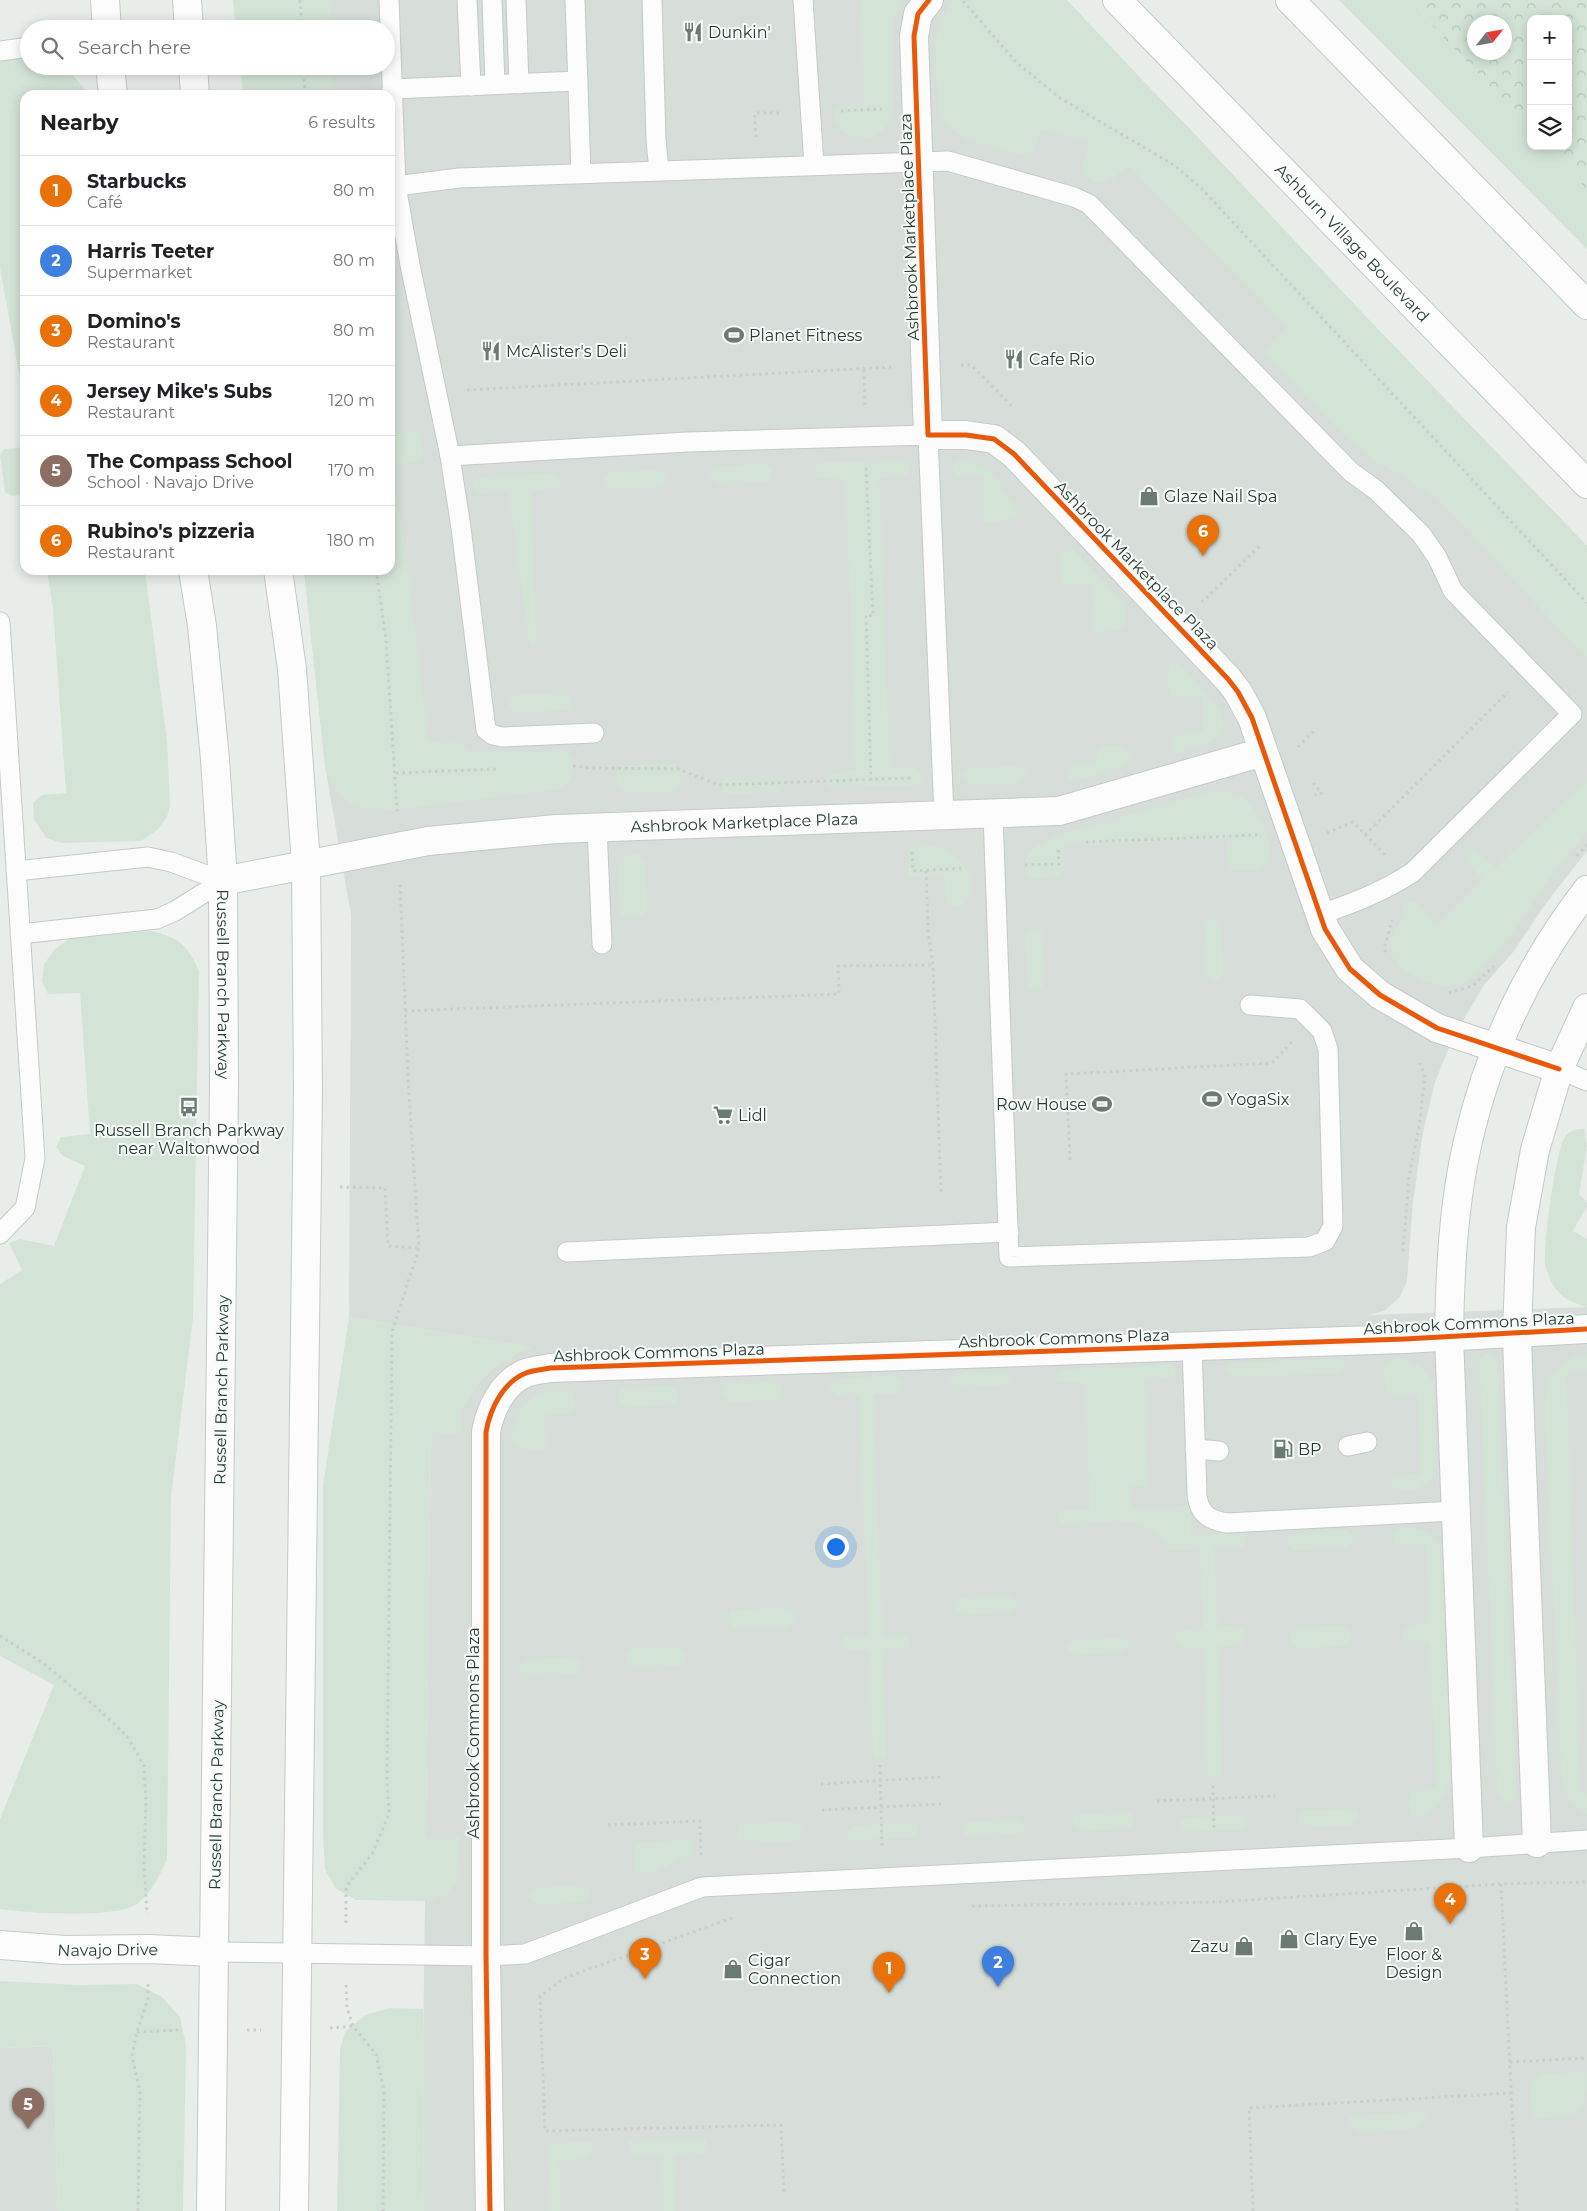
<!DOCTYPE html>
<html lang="en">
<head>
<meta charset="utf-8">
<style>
  body { margin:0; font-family:Montserrat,sans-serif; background:#f2f2f2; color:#202124 }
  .controls { position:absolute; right:15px; top:15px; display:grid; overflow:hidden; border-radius:10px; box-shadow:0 2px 12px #0003 }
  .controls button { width:45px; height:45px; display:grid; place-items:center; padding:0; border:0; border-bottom:1px solid #e0e0e0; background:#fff; color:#202124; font:25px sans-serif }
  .compass { position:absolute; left:1467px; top:15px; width:45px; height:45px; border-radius:50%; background:#fff; box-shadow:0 2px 12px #0003; rotate:59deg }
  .you { position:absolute; left:835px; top:1546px; width:18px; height:18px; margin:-12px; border:4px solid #fff; border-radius:50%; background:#1a73e8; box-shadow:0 0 0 8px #1a73e833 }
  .badge { display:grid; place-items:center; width:32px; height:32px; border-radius:50%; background:#db2777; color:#fff; font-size:16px; font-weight:700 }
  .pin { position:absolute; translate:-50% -41px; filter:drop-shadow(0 1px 2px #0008) }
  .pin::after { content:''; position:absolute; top:26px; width:18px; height:15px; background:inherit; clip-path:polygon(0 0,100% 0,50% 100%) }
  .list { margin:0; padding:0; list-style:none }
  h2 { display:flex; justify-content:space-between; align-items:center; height:65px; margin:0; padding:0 20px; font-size:21px }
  h2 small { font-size:16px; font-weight:400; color:#757577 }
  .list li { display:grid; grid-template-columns:32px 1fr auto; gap:15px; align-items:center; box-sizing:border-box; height:70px; padding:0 20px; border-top:1px solid #e0e0e0 }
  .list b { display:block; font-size:19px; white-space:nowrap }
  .list p { margin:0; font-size:16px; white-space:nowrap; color:#757577 }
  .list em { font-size:16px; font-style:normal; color:#757577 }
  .icon { flex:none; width:28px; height:28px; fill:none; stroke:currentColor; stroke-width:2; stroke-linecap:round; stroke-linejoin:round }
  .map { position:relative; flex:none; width:1587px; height:2211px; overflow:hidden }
  .search { position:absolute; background:#fff; box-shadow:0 2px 12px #0003; left:20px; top:20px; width:375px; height:55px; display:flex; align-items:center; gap:12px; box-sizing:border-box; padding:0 18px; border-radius:28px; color:#757577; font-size:19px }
  .panel { position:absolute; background:#fff; box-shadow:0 2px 12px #0003; left:20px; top:90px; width:375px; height:485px; border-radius:15px }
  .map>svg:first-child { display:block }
  .built { fill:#d7ded9 }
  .green { fill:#d3e4d6 }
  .forest { fill:url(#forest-crowns); fill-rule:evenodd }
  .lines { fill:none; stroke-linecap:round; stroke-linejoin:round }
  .service-casing { stroke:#c5cac7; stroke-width:21 }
  .minor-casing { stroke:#c5cac7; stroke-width:30 }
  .secondary-casing { stroke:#c4cac7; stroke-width:30 }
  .path { stroke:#c8ceca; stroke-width:3; stroke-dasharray:2.5 4; stroke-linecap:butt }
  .service { stroke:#fcfcfc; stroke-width:19 }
  .minor { stroke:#fcfcfc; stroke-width:28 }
  .secondary { stroke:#fcfcfc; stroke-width:28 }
  .cycleway-casing { stroke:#f7faf8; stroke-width:8 }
  .cycleway { stroke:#e8590c; stroke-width:5 }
  .labels { text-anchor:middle; stroke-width:4; stroke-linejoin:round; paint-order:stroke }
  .poi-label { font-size:16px; fill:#273e35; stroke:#f7faf8; text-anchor:start }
  .street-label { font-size:16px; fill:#273e35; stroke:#f7faf8 }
</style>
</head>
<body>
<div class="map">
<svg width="1587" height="2211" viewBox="0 0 1587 2211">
  <defs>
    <pattern id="forest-crowns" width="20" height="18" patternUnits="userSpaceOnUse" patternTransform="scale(1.25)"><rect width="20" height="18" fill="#d3e4d6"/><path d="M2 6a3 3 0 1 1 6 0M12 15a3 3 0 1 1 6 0" fill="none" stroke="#b5c5b8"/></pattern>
  </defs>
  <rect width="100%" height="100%" fill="#e8edea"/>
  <g class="built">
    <path d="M233,0H1064L1189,128L1369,320L1587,546V851L1544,906L1514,951L1484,985L1453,1038L1435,1082L1423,1132L1413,1202L1407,1281L1400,1297L1384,1311L1368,1315L1587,1307V2211H424L423,2055L431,1434L462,1409L478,1383L496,1365L531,1347L349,1317L351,915L325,766L304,570H390V95H243L240,66H386V29H236Z"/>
    <path d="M53,2046L58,2211H0V2048Z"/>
  </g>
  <g class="green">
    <path d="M233,0H329L330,29H236Z"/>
    <path d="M861,0H901L894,17L893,112C883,146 845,149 833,115L835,109L840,106L865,103Z"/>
    <path d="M955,0H1067L1369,320L1587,546V658L1444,505L1405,477L1376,461L1348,438L1265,354L1268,347L1287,327L1129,165C1117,173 1108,189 1093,180C1087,177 1084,174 1082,168L1089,143L1041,129L1033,152L1028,156C994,147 953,146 939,109C937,70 927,31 955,0Z"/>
    <path d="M1339,0H1414L1426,19L1531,129V146H1548L1587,190V249Z"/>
    <path d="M29,56V66H65L83,87L86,95H25V406L0,268V58Z"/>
    <path d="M240,66H332V95H243Z"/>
    <path d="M413,431L420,434L423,455L419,461L392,465L408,572L428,742L462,740L465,748L473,753L568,752L573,759C573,772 572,782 560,789L382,811C350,806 335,799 325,766L304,570H390V435Z"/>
    <path d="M25,447V494L13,496L5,492L0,455L4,449Z"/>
    <path d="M902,460C908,463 910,465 909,472L904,476L879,478L889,769L914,768L922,774L921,780L914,786L827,787L825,782L828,775L856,770L846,479L816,478L815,468L821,463Z"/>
    <path d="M963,460L992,471L1017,511V516L1011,519L984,523V477L958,475L953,471V464L956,461Z"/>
    <path d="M766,464L772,471L770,480L766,481L718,484L711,480L709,475L713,467Z"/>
    <path d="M661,470L666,477L664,485L660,487L612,489L605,485V476L611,472Z"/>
    <path d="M556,473L562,479L559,487L531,491L536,646H530L509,491L482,494L478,493L473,487L474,481L480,478Z"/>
    <path d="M1064,549L1074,550L1122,602C1126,610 1127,622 1122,630L1095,632L1092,585L1062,584L1061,580L1059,555Z"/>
    <path d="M47,570H145L167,741L170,805L167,817L157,830L141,841L62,843L46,838L34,819L33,803L42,795L66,793L53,609Z"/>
    <path d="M1171,663H1179L1220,709C1230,732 1215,742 1195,748C1188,750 1182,753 1175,752L1171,741L1178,733L1203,731L1202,697L1172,696C1167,689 1166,671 1171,663Z"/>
    <path d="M565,693L572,699L569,708L565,710L518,712L513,711L509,704L510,698L515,695Z"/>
    <path d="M1124,746L1130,753L1128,762L1125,766L1077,780L1069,778L1067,770L1072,765L1097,763V747Z"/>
    <path d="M670,763L675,764L679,772L681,785L678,789L670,793L623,791L618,788L616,771L622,766Z"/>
    <path d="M1020,766L1026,772L1025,777L1017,783L971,784L967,783L963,776L964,771L971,768Z"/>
    <path d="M778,776L783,778L785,782L782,790L778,792L731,794L726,793L722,786V781L729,777Z"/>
    <path d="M1587,780V832L1552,874L1508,939L1468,981L1449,987L1420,980L1401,968L1389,944L1395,930L1405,917L1401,905L1408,901L1417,903L1437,924L1483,879C1476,871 1465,863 1465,851L1472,847L1496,868Z"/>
    <path d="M1223,791C1231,792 1238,794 1244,799C1257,809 1280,852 1265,865C1257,871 1244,870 1234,870C1225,863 1228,850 1227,839L1063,845L1064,869L1060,876L1030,879C1015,859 1038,844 1055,836L1209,792Z"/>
    <path d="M919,844C985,847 979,918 949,905L946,899L945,875L909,877L908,851L910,847Z"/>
    <path d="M639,853L645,862L647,910L640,917L622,915L620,910L618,869L626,857Z"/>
    <path d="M1210,919L1219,920L1221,925L1223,974L1217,981L1213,982L1207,975L1205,927L1206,923Z"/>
    <path d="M1031,928L1040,930L1042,935L1044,984L1038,990L1034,991L1028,985L1025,936L1026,932Z"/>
    <path d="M151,931C179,938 187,944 199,971L193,1318L171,1497L167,1860C159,1877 152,1892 137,1904C117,1919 26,1913 0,1909V1819L54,1685L0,1656V1284L22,1270L9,1243L20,1239L54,1246L85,1166L63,1156L56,1147L61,1137L90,1134L80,993L48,994L42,981L44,964L55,949L71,938Z"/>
    <path d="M1584,1129L1587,1146L1579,1194L1587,1203V1206L1573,1231L1587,1239V1307C1575,1304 1563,1299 1555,1288C1551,1283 1546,1270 1545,1263C1544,1242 1555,1150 1566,1135C1571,1130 1577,1129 1584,1129Z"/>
    <path d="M349,1317L532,1347L496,1365L478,1383L462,1409L461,1433L431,1435L426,1837H459L458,1879L448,1893L432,1901L356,1900L335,1888L325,1869L323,1836V1485Z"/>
    <path d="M1491,1353L1496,1359L1498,1372L1516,1795L1514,1801L1506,1805L1498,1796L1480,1365L1481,1359L1485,1354Z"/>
    <path d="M1587,1355V1371L1566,1374L1580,1793H1587V1814C1573,1810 1566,1795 1562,1781L1545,1413C1546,1406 1545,1396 1547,1389C1551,1371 1569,1355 1587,1355Z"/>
    <path d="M1396,1358C1414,1360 1425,1367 1433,1383L1437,1462L1433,1475L1430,1481L1418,1489L1399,1490L1392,1486L1393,1476L1421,1474L1418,1395C1401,1395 1386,1402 1385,1379C1385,1374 1384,1369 1385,1363Z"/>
    <path d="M1338,1359L1343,1361L1345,1367L1340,1373L1234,1377L1227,1372L1228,1364L1233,1363Z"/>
    <path d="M1169,1365L1174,1367L1176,1374L1173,1377L1144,1380L1148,1486H1130L1131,1509L1189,1506L1191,1536L1240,1533L1244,1535L1247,1542L1242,1547L1214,1548L1217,1627L1235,1626L1243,1630L1245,1638L1240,1644L1218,1647L1222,1776L1208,1777L1204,1648H1181L1175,1639L1178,1631L1203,1628L1200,1549L1170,1550C1146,1509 1105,1523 1064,1525L1058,1521L1059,1513L1063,1511L1090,1509L1086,1383L1059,1382L1056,1380L1058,1372L1062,1370Z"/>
    <path d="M1004,1371L1010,1376V1381L1005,1385L956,1388L949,1384L951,1376L955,1374Z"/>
    <path d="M895,1376L902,1382L900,1390L896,1393L873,1394L882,1635H904L908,1637L911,1644L906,1649H882L886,1758H874L869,1650H847L841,1646L840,1642L847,1636H869L859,1395C848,1394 837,1399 830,1387L831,1382L836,1379Z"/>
    <path d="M774,1381L779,1384L783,1389L778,1400L731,1402L723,1397L722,1392L725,1384Z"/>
    <path d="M669,1386L675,1388L678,1394L676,1402L670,1405L626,1407L620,1404L617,1397L621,1389L625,1388Z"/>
    <path d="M564,1389L573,1393C576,1400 576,1406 571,1413L544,1415L545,1449C538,1449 525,1452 518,1447C501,1434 525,1401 538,1394C546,1390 555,1389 564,1389Z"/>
    <path d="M1406,1528C1422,1530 1434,1533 1440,1549L1451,1775C1448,1793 1434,1820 1412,1817C1408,1810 1408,1800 1411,1792L1417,1789L1437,1788L1430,1643H1411L1402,1638L1401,1632C1408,1623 1419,1625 1429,1623L1426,1545L1395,1544C1391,1534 1396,1529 1406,1528Z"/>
    <path d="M1346,1530L1353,1536V1541L1346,1547L1296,1550L1289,1546L1287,1541L1288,1535L1294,1533Z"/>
    <path d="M1010,1595L1014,1598L1017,1606L1011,1612L965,1615L958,1611L955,1606L956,1601L962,1598Z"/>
    <path d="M785,1608L791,1610L794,1617L793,1624L786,1628L737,1629L731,1626L728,1619L731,1611L736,1610Z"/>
    <path d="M1342,1626L1348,1628L1351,1634L1349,1642L1343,1646L1299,1648L1291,1642V1633L1298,1628Z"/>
    <path d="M1121,1638L1126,1640L1129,1647L1124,1652L1074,1655L1067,1651L1068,1643L1072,1641Z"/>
    <path d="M681,1647C689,1653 689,1662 679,1666L635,1668L627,1662L626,1658L629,1650L634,1649Z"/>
    <path d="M575,1657L580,1659L582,1668L575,1674L530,1676L522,1672L520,1668L522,1662L527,1660Z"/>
    <path d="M1352,1809L1357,1811L1359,1820L1352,1825L1307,1827L1299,1823L1297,1818L1298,1813L1304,1811Z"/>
    <path d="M1128,1812L1132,1814L1135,1822L1128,1828L1083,1831L1079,1830L1073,1823L1074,1817L1080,1815Z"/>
    <path d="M1242,1815L1248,1819L1249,1824L1244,1829L1188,1831L1183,1830L1180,1823L1187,1818Z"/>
    <path d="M1018,1819L1024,1824L1025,1828L1020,1833L970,1837L963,1832L964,1824L969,1823Z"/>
    <path d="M796,1822L801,1826V1834L798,1841L794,1842L745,1843L739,1840L736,1833L739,1825L744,1824Z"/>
    <path d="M911,1823L916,1825L918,1832L913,1837L855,1840L850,1839L847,1833L854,1826Z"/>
    <path d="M688,1840L693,1842V1852L689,1856L645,1875H641L634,1869V1847L638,1843Z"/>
    <path d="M584,1885L590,1891L591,1896L584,1902L539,1904L531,1900L528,1896L530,1890L536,1888Z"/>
    <path d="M0,1981L78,1985L137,1984L162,1997L180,2017L186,2045L183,2211H58L53,2046L0,2048Z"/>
    <path d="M390,2008L423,2009L424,2211H337L340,2049L345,2032L365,2015Z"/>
    <path d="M1586,2072C1587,2092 1587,2099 1576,2115L1533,2119C1532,2104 1525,2082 1541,2074Z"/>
    <path d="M1425,2112C1425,2121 1423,2125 1415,2129L1359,2132L1353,2129L1349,2116Z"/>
    <path d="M706,2139L707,2149L703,2154L674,2157L675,2211H664L663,2157H635L630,2152L629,2141Z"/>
    <path d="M591,2142L592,2153L588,2158L559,2161L560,2211H551L548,2144Z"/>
  </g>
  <path class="forest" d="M1414,0H1587V190L1548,146H1568V19H1531V129L1426,19ZM1474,22H1504V52H1474Z"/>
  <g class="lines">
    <defs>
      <g id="service">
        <path d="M389,0L396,186"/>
        <path d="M467,0L471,86"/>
        <path d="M492,0L495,84"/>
        <path d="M516,0L519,84"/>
        <path d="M575,0L581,173"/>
        <path d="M652,0L656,140L659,171"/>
        <path d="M803,0L814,165"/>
        <path d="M0,51L29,47"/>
        <path d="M392,89L578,81"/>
        <path d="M450,456L687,442L928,435L944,815"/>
        <path d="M0,622L35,1158L25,1208L0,1234"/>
        <path d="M594,733L502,737L493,735L486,730L461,528L450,456L410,265L396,186L459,178L948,161L1074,197L1089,204L1351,472L1376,490L1421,534L1437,557L1453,591L1572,714L1413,872C1383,892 1353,903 1319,915"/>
        <path d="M993,814L1009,1257L1309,1247L1325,1241L1333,1226L1328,1049L1322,1031L1300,1009L1250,1005"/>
        <path d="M597,827L602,944"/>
        <path d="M16,871L148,857L171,862L223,881"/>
        <path d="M20,934L157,919L175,911L223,881"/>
        <path d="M1559,1069L1587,1081"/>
        <path d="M567,1252L1009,1232"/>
        <path d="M1192,1346L1197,1495C1199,1513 1208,1520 1227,1523L1455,1511"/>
        <path d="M1348,1446L1367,1442"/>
        <path d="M1195,1449L1219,1451"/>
        <path d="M215,1952L486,1956L525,1954L702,1887L1469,1848L1587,1840"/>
      </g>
      <g id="minor">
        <path d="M929,0L918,14L914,36L928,435H966L994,439L1014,454L1228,679L1238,692L1252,718L1325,929L1350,969L1380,995L1437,1028L1559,1069"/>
        <path id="s1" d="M223,881L428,841L556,829L1059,811L1263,752"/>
        <path d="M1537,1843L1518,1368L1517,1332L1521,1227L1535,1150L1559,1069L1587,1008"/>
        <path d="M1469,1848L1449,1337C1450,1272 1453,1205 1468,1141C1489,1050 1530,964 1587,890"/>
        <path id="s2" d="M0,1945L64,1950L148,1949L215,1952"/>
        <path d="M490,2211L486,1956V1432C490,1409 503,1382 526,1373C533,1370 542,1370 550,1368L1405,1339L1587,1329"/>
      </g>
      <g id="secondary">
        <path d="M105,0L107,29"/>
        <path d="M187,0L189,29"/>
        <path id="s3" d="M1117,0L1587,484"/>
        <path d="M1290,0L1587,305"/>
        <path d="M110,66L113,95"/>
        <path d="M193,66L195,95"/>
        <path id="s4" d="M193,570L202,626L215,759L223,881L224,1084L211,2211"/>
        <path d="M278,570L292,669L306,864L308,1090L294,2211"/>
      </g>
    </defs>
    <use href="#service" class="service-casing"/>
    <use href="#minor" class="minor-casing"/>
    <use href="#secondary" class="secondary-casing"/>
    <g class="path">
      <path d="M300,0L302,29"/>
      <path d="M963,1L1016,62L1060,98L1174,165L1202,189L1587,603"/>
      <path d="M303,66L305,95"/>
      <path d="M841,111L882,109"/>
      <path d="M756,137L755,113H780"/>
      <path d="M961,365H971L1014,408"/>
      <path d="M864,370L865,406"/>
      <path d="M467,390L892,367"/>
      <path d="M866,468L873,616L866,615L871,780"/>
      <path d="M376,570L386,639L397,811"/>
      <path d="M1201,600L1203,601L1260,546"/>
      <path d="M1298,747L1315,730"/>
      <path d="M573,766L593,768L678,769L719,785L909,778V783"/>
      <path d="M396,773L497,769"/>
      <path d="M1313,783L1322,793L1315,795"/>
      <path d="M1327,833L1353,822L1385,855"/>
      <path d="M1365,835L1508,692"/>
      <path d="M1086,842L1257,835"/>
      <path d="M912,852L913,871L964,868"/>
      <path d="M1577,856L1587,845"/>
      <path d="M1025,865L1059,864L1058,846"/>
      <path d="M926,871L928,931L933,965L941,1194"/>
      <path d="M1386,952L1384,949L1392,920"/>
      <path d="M1449,993L1472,986L1494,966"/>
      <path d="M405,1011L839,994L838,966L933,965"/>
      <path d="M1070,1160L1066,1074L1272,1063L1292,1042"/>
      <path d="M340,1187L385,1188L388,1246L419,1248"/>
      <path d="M1403,1251L1409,1177L1419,1127L1425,1075L1418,1059"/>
      <path d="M0,1636L43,1663L96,1707L127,1736L144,1766L146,1800L144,1865L147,1914"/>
      <path d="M880,1765L882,1847"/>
      <path d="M821,1784L940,1777"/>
      <path d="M1213,1786L1214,1831"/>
      <path d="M1157,1801L1275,1796"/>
      <path d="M822,1810L941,1804"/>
      <path d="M608,1825L700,1821L701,1856"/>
      <path d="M1501,1884L1517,2211"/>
      <path d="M972,1906L1217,1902L1501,1884L1587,1882"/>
      <path d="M732,1918L567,1977L540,1996L545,2131L781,2125L784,2194"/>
      <path d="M346,1923V1887L372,1854L389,1814L387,1781L392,1332L419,1248L408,1078L400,882"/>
      <path d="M346,1985L347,2008L353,2026L376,2054L384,2091L383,2211"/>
      <path d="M330,2028L353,2026"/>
      <path d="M247,2030H261"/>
      <path d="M137,2032L178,2030"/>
      <path d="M1510,2062L1587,2058"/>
      <path d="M138,2211L140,2092L132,2056L137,2032L148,1999V1982"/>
      <path d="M1253,2211L1249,2108L1511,2093"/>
    </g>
    <use href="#service" class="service"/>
    <use href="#minor" class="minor"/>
    <use href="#secondary" class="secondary"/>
    <defs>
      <g id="cycleway">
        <path d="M929,0L918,14L914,36L928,435H966L994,439L1014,454L1228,679L1238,692L1252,718L1325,929L1350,969L1380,995L1437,1028L1559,1069"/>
        <path d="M490,2211L486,1956V1432C490,1409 503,1382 526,1373C533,1370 542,1370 550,1368L1405,1339L1587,1329"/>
      </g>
    </defs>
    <use href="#cycleway" class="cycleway-casing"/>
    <use href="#cycleway" class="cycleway"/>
  </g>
  <defs>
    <symbol id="restaurant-bare" viewBox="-9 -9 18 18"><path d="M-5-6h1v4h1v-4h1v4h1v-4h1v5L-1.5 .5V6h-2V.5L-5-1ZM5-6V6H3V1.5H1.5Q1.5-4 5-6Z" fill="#6b7b74" stroke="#f7faf8" stroke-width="2.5" paint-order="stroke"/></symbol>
    <symbol id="stadium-bare" viewBox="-9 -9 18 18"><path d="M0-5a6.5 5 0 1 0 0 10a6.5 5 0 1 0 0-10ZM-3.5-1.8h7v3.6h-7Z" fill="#6b7b74" stroke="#f7faf8" stroke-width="2.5" paint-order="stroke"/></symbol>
    <symbol id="shop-bare" viewBox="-9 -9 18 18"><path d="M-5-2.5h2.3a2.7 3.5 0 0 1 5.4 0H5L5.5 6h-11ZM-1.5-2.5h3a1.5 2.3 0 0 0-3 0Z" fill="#6b7b74" stroke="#f7faf8" stroke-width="2.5" paint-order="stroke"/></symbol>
    <symbol id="bus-bare" viewBox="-9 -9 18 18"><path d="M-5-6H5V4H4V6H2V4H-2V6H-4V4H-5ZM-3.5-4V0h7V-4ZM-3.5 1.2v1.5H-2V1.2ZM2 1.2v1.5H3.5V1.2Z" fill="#6b7b74" stroke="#f7faf8" stroke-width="2.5" paint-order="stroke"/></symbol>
    <symbol id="supermarket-bare" viewBox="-9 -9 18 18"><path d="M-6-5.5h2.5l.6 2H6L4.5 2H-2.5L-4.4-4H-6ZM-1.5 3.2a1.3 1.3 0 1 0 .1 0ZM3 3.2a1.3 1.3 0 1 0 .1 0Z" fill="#6b7b74" stroke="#f7faf8" stroke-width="2.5" paint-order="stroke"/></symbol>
    <symbol id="fuel-bare" viewBox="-9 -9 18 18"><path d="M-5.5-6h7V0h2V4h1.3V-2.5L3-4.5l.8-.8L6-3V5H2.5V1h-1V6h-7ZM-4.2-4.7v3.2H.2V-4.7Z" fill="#6b7b74" stroke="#f7faf8" stroke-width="2.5" paint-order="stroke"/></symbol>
  </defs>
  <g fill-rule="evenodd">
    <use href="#restaurant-bare" x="679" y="18" width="28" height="28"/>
    <use href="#stadium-bare" x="720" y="321" width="28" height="28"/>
    <use href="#restaurant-bare" x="477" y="337" width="28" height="28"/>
    <use href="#restaurant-bare" x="1000" y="345" width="28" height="28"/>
    <use href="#shop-bare" x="1135" y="482" width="28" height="28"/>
    <use href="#stadium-bare" x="1198" y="1085" width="28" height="28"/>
    <use href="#stadium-bare" x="1088" y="1090" width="28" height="28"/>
    <use href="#bus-bare" x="175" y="1093" width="28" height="28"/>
    <use href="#supermarket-bare" x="709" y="1101" width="28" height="28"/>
    <use href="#fuel-bare" x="1269" y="1435" width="28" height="28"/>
    <use href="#shop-bare" x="1400" y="1917" width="28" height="28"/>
    <use href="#shop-bare" x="1275" y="1925" width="28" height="28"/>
    <use href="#shop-bare" x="1230" y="1932" width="28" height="28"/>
    <use href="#shop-bare" x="719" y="1955" width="28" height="28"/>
  </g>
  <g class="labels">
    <g class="poi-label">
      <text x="708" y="38">Dunkin'</text>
      <text x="749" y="341">Planet Fitness</text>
      <text x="506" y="357">McAlister's Deli</text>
      <text x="1029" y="365">Cafe Rio</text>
      <text x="1164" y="502">Glaze Nail Spa</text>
      <text x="1227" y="1105">YogaSix</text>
      <text x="1087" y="1110" text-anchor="end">Row House</text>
      <text x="738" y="1121">Lidl</text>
      <text x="189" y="1136" text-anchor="middle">Russell Branch Parkway<tspan x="189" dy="18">near Waltonwood</tspan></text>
      <text x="1298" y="1455">BP</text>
      <text x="1304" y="1945">Clary Eye</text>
      <text x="1229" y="1952" text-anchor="end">Zazu</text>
      <text x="1414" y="1960" text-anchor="middle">Floor &amp;<tspan x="1414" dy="18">Design</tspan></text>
      <text x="748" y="1966">Cigar<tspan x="748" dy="18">Connection</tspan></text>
    </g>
    <g class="street-label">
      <text transform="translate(909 227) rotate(-92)" y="6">Ashbrook Marketplace Plaza</text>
      <text dy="6" stroke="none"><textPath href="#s3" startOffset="338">Ashburn Village Boulevard</textPath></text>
      <text transform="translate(1137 565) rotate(46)" y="6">Ashbrook Marketplace Plaza</text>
      <text dy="6" stroke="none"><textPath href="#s1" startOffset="526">Ashbrook Marketplace Plaza</textPath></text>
      <text dy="6" stroke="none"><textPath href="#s4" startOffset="416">Russell Branch Parkway</textPath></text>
      <text transform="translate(1469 1323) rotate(-3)" y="6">Ashbrook Commons Plaza</text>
      <text transform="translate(1064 1338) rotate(-2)" y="6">Ashbrook Commons Plaza</text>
      <text transform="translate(659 1352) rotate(-2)" y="6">Ashbrook Commons Plaza</text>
      <text transform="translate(221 1390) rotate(-89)" y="6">Russell Branch Parkway</text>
      <text transform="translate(473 1733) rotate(-90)" y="6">Ashbrook Commons Plaza</text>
      <text transform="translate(216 1795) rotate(-89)" y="6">Russell Branch Parkway</text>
      <text dy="6" stroke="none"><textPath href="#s2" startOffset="108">Navajo Drive</textPath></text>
    </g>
  </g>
</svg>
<div class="controls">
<button>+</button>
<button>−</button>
<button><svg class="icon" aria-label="layers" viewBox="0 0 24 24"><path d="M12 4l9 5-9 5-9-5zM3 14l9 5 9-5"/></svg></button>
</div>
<svg class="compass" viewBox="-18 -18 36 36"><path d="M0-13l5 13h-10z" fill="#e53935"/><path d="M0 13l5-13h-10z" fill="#757577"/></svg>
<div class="you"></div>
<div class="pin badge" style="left:889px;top:1993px;background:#e8710a">1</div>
<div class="pin badge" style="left:998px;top:1987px;background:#3f7fe0">2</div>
<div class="pin badge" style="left:645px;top:1979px;background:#e8710a">3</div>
<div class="pin badge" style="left:1450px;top:1924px;background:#e8710a">4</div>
<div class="pin badge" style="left:28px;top:2129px;background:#8d6e63">5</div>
<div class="pin badge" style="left:1203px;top:556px;background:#e8710a">6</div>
<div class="search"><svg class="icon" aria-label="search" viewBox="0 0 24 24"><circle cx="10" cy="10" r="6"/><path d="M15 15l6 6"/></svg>Search here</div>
<section class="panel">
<h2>Nearby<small>6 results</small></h2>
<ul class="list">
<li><span class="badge" style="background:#e8710a">1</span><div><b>Starbucks</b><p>Café</p></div><em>80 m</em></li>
<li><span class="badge" style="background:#3f7fe0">2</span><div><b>Harris Teeter</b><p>Supermarket</p></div><em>80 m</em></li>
<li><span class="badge" style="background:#e8710a">3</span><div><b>Domino's</b><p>Restaurant</p></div><em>80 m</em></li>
<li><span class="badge" style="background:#e8710a">4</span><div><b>Jersey Mike's Subs</b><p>Restaurant</p></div><em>120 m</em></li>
<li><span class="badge" style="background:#8d6e63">5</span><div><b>The Compass School</b><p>School · Navajo Drive</p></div><em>170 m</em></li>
<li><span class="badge" style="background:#e8710a">6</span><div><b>Rubino's pizzeria</b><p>Restaurant</p></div><em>180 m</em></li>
</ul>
</section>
</div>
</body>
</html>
